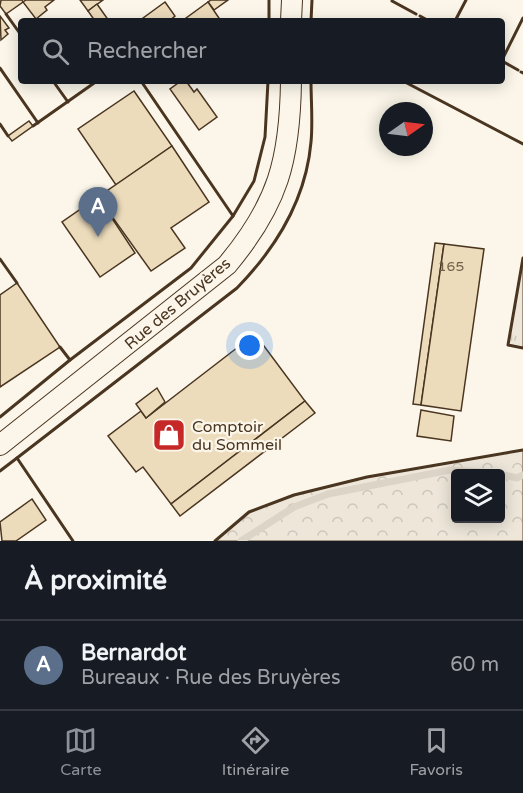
<!DOCTYPE html>
<html lang="fr">
<head>
<meta charset="utf-8">
<style>
  body { margin:0; font-family:"Varela Round",sans-serif; background:#242831; color:#f1f3f6 }
  .controls { position:absolute; right:18px; bottom:18px; display:grid; overflow:hidden; border-radius:6px; box-shadow:0 3px 15px #0003 }
  .controls button { width:54px; height:54px; display:grid; place-items:center; padding:0; border:0; border-bottom:2px solid #363941; background:#171b24; color:#f1f3f6; font:30px sans-serif }
  .compass { position:absolute; left:379px; top:102px; width:54px; height:54px; border-radius:50%; background:#171b24; box-shadow:0 3px 15px #0003; rotate:76deg }
  .you { position:absolute; left:250px; top:346px; width:21px; height:21px; margin:-15px; border:4px solid #fff; border-radius:50%; background:#1a73e8; box-shadow:0 0 0 9px #1a73e833 }
  .badge { display:grid; place-items:center; width:39px; height:39px; border-radius:50%; background:#8c9099; color:#fff; font-size:20px; font-weight:700 }
  .pin { position:absolute; translate:-50% -50px; filter:drop-shadow(0 2px 3px #0008) }
  .pin::after { content:''; position:absolute; top:32px; width:21px; height:18px; background:inherit; clip-path:polygon(0 0,100% 0,50% 100%) }
  .list { margin:0; padding:0; list-style:none }
  h2 { display:flex; justify-content:space-between; align-items:center; height:78px; margin:0; padding:0 24px; font-size:26px }
  h2 small { font-size:20px; font-weight:400; color:#9ea1a6 }
  .list li { display:grid; grid-template-columns:39px 1fr auto; gap:18px; align-items:center; box-sizing:border-box; height:90px; padding:0 24px; border-top:2px solid #363941 }
  .list b { display:block; font-size:22px; white-space:nowrap }
  .list p { margin:0; font-size:20px; white-space:nowrap; color:#9ea1a6 }
  .list em { font-size:20px; font-style:normal; color:#9ea1a6 }
  .icon { flex:none; width:33px; height:33px; fill:none; stroke:currentColor; stroke-width:2; stroke-linecap:round; stroke-linejoin:round }
  .map { position:relative; flex:none; width:523px; height:541px; overflow:hidden }
  .search { position:absolute; background:#171b24; box-shadow:0 3px 15px #0003; left:18px; right:18px; top:18px; height:66px; display:flex; align-items:center; gap:15px; box-sizing:border-box; padding:0 21px; border-radius:6px; color:#9ea1a6; font-size:22px }
  .sheet { height:168px; background:#171b24 }
  nav { display:flex; justify-content:space-around; align-items:center; box-sizing:border-box; height:84px; border-top:2px solid #363941; background:#171b24; font-size:16px; color:#9ea1a6 }
  nav a { display:grid; justify-items:center; gap:3px }
  nav .on { color:#8c9099 }
  .map>svg:first-child { display:block }
  .grass { fill:url(#grass-tufts); stroke:#887966; stroke-width:1.5 }
  .forest { fill:url(#forest-crowns); stroke:#887966; stroke-width:1.5; fill-rule:evenodd }
  .lines { fill:none; stroke-linecap:round; stroke-linejoin:round }
  .stream { stroke:#dcd4c6; stroke-width:7 }
  .building { fill:#ecdcbc; stroke:#4a3520; stroke-width:1.5 }
  .minor-casing { stroke:#4a3520; stroke-width:22 }
  .minor { stroke:#fbf6e9; stroke-width:20 }
  .wall { stroke:#4a3520; stroke-width:3 }
  .labels { text-anchor:middle; stroke-width:4.5; stroke-linejoin:round; paint-order:stroke }
  .number-label { font-size:14px; fill:#725f47 }
  .street-label { font-size:16px; fill:#4a3520; stroke:#fbf6e9 }
  .poi-label { font-size:16px; fill:#4a3520; stroke:#fbf6e9; text-anchor:start }
</style>
</head>
<body>
<div class="map">
<svg width="523" height="541" viewBox="0 0 523 541">
  <defs>
    <pattern id="grass-tufts" width="24" height="20" patternUnits="userSpaceOnUse" patternTransform="scale(1.5)"><rect width="24" height="20" fill="#ede6d9"/><path d="M3 7l-1-3M5 7V3M7 7l1-3M15 17l-1-3M17 17v-4M19 17l1-3" fill="none" stroke="#cdc6ba"/></pattern>
    <pattern id="forest-crowns" width="20" height="18" patternUnits="userSpaceOnUse" patternTransform="scale(1.5)"><rect width="20" height="18" fill="#ede6d9"/><path d="M2 6a3 3 0 1 1 6 0M12 15a3 3 0 1 1 6 0" fill="none" stroke="#cdc6ba"/></pattern>
  </defs>
  <rect width="100%" height="100%" fill="#fbf6e9"/>
  <path class="grass" d="M523,258V348L508,345Z"/>
  <path class="forest" d="M523,450V541H215L249,512L294,495L367,477ZM456,473H500V518H456Z"/>
  <g class="lines">
    <g class="stream">
      <path d="M500,474L517,478L523,475"/>
      <path d="M241,541L294,507L328,494L450,470L496,473"/>
    </g>
  </g>
  <g class="building">
    <path d="M22,0L23,2L6,14L0,6L1,0Z"/>
    <path d="M26,0H54L45,7L47,10L36,19L23,2Z"/>
    <path d="M80,0H103L88,11Z"/>
    <path d="M211,0H228L214,10L208,2Z"/>
    <path d="M165,2L175,16L169,21H139Z"/>
    <path d="M208,2L221,21H182Z"/>
    <path d="M97,4L109,21H95L88,11Z"/>
    <path d="M0,16L9,28L5,30L8,34L1,40Z"/>
    <path d="M181,81H186L194,92L197,89L217,117L199,130L170,89Z"/>
    <path d="M134,91L172,146L116,185L78,129Z"/>
    <path d="M29,121L33,126L12,141L8,136Z"/>
    <path d="M172,146L209,202L171,228L185,248L151,271L98,197Z"/>
    <path d="M98,197L135,253L100,277L62,222Z"/>
    <path d="M435,243L444,244L421,405L413,404Z"/>
    <path d="M444,244L484,249L461,411L421,405Z"/>
    <path d="M17,283L60,347L0,387V295Z"/>
    <path d="M255,334L305,401L171,504L143,467L136,472L108,436L141,411L146,418Z"/>
    <path d="M157,388L165,402L146,418L136,404Z"/>
    <path d="M305,401L315,413L180,516L171,504Z"/>
    <path d="M421,410L454,416L451,441L417,436Z"/>
    <path d="M32,499L46,520L16,541H2L0,522Z"/>
  </g>
  <g class="lines">
    <defs>
      <g id="minor">
        <path d="M291,21L292,0"/>
        <path d="M0,445L227,265C278,204 290,160 291,81"/>
      </g>
    </defs>
    <use href="#minor" class="minor-casing"/>
    <use href="#minor" class="minor"/>
    <g class="wall">
      <path d="M392,1L416,14"/>
      <path d="M6,14L21,35"/>
      <path d="M420,16L429,21"/>
      <path d="M269,21V0"/>
      <path d="M311,21L312,0"/>
      <path d="M455,21L466,0"/>
      <path d="M502,60L523,18"/>
      <path d="M502,61L518,70"/>
      <path d="M0,68L38,123"/>
      <path d="M521,72L523,73"/>
      <path d="M53,81L68,102"/>
      <path d="M141,81L233,216L254,181L265,137L268,81"/>
      <path d="M403,81L523,144"/>
      <path d="M0,124L8,136"/>
      <path d="M33,126L97,81"/>
      <path d="M523,258L508,345L523,348"/>
      <path d="M0,259L17,283"/>
      <path d="M60,347L70,360L191,268L233,216"/>
      <path d="M0,417L70,360"/>
      <path d="M0,471L17,458"/>
      <path d="M73,541L17,458L237,288C277,247 306,199 311,142C313,122 311,101 311,81"/>
      <path d="M215,541L249,512L294,495L367,477L523,450"/>
    </g>
  </g>
  <defs>
    <symbol id="shop-square" viewBox="-11 -11 22 22"><rect x="-9" y="-9" width="18" height="18" rx="4" fill="#c62828" stroke="#fbf6e9"/><path d="M-5-2.5h2.3a2.7 3.5 0 0 1 5.4 0H5L5.5 6h-11ZM-1.5-2.5h3a1.5 2.3 0 0 0-3 0Z" fill="#fff"/></symbol>
  </defs>
  <g fill-rule="evenodd">
    <use href="#shop-square" x="150" y="416" width="38" height="38"/>
  </g>
  <g class="labels">
    <g class="number-label">
      <text x="451" y="271">165</text>
    </g>
    <g class="street-label">
      <text transform="translate(177 303) rotate(-40)" y="6">Rue des Bruyères</text>
    </g>
    <g class="poi-label">
      <text x="192" y="432">Comptoir<tspan x="192" dy="18">du Sommeil</tspan></text>
    </g>
  </g>
</svg>
<div class="controls">
<button><svg class="icon" aria-label="layers" viewBox="0 0 24 24"><path d="M12 4l9 5-9 5-9-5zM3 14l9 5 9-5"/></svg></button>
</div>
<svg class="compass" viewBox="-18 -18 36 36"><path d="M0-13l5 13h-10z" fill="#e53935"/><path d="M0 13l5-13h-10z" fill="#9ea1a6"/></svg>
<div class="you"></div>
<div class="pin badge" style="left:98px;top:237px;background:#5c6f8a">A</div>
<div class="search"><svg class="icon" aria-label="search" viewBox="0 0 24 24"><circle cx="10" cy="10" r="6"/><path d="M15 15l6 6"/></svg>Rechercher</div>
</div>
<section class="sheet">
<h2>À proximité<small></small></h2>
<ul class="list">
<li><span class="badge" style="background:#5c6f8a">A</span><div><b>Bernardot</b><p>Bureaux · Rue des Bruyères</p></div><em>60 m</em></li>
</ul>
</section>
<nav>
<a class="on"><svg class="icon" aria-label="map" viewBox="0 0 24 24"><path d="M3 6l6-2 6 2 6-2v14l-6 2-6-2-6 2zM9 4v14M15 6v14"/></svg>Carte</a>
<a><svg class="icon" aria-label="directions" viewBox="0 0 24 24"><path d="M12 3l9 9-9 9-9-9zM9 14v-3h6M13 9l2 2-2 2"/></svg>Itinéraire</a>
<a><svg class="icon" aria-label="saved" viewBox="0 0 24 24"><path d="M7 4h10v16l-5-4-5 4z"/></svg>Favoris</a>
</nav>
</body>
</html>
